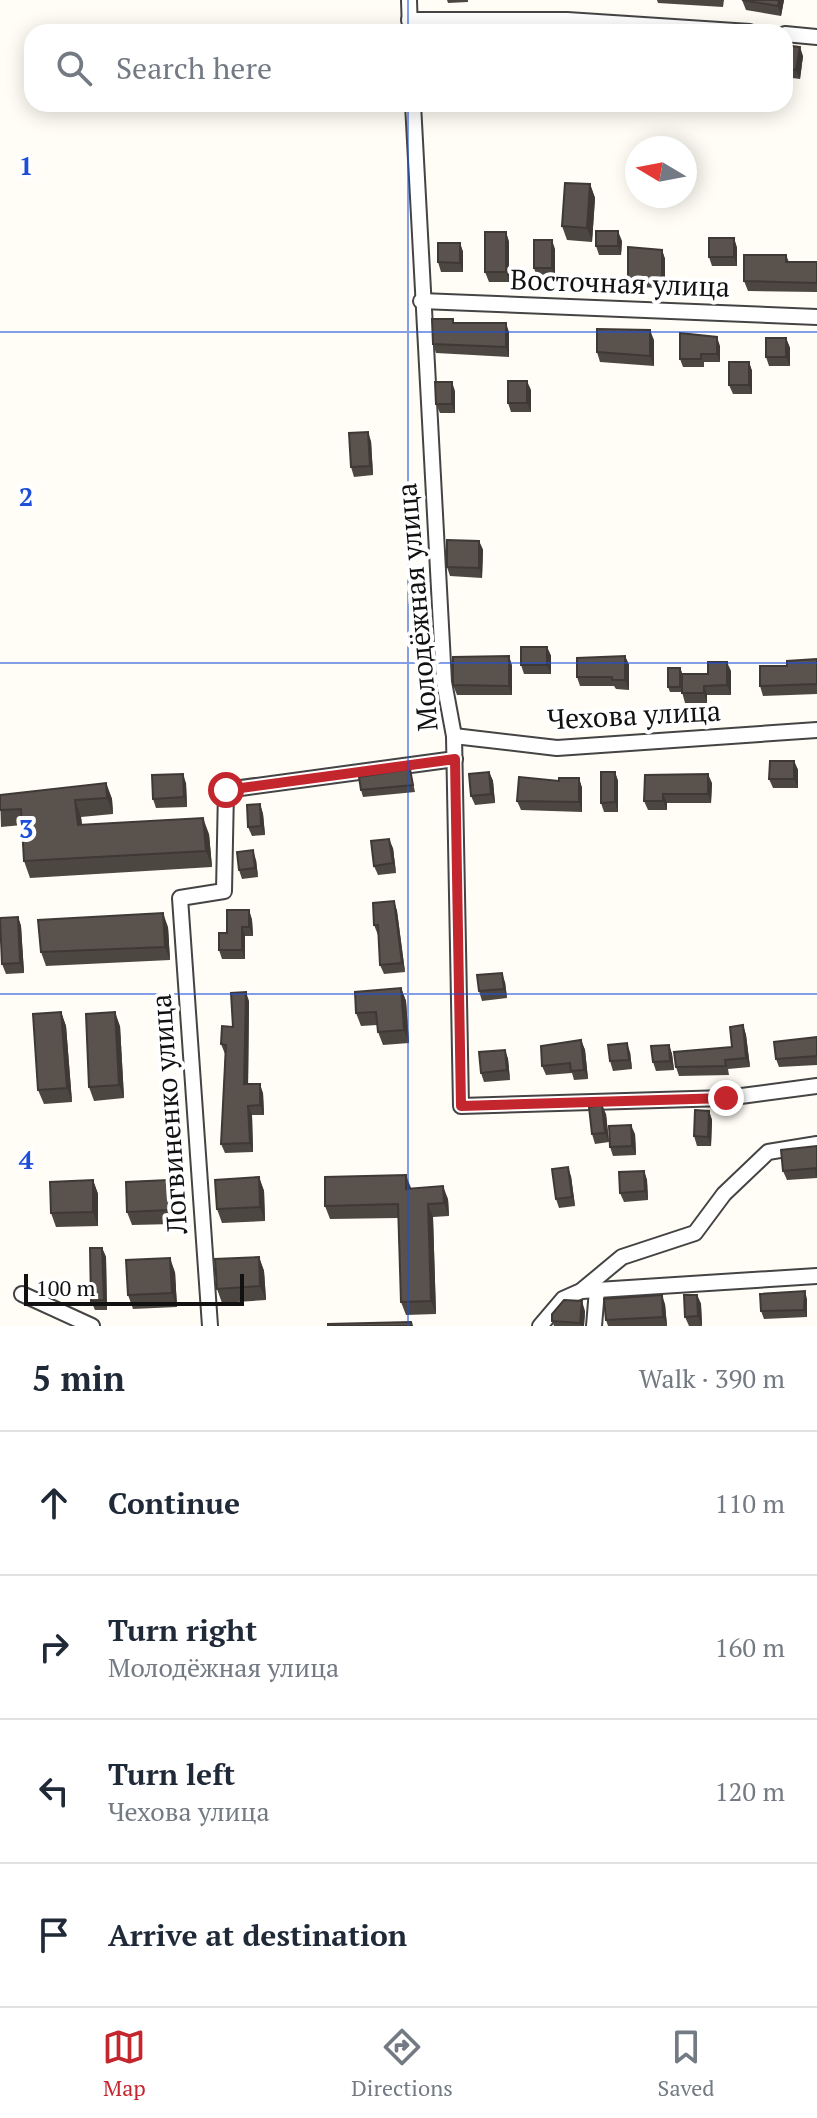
<!DOCTYPE html>
<html lang="en">
<head>
<meta charset="utf-8">
<style>
  body { margin:0; font-family:"PT Serif",serif; background:#f2f2f3; color:#1f2937 }
  .compass { position:absolute; left:625px; top:136px; width:72px; height:72px; border-radius:50%; background:#fff; box-shadow:0 4px 20px #0003; rotate:280deg }
  .scale { position:absolute; left:24px; bottom:20px; width:220px; box-sizing:border-box; padding-left:8px; border:4px solid #111; border-top:0; font-size:22px; line-height:28px; white-space:nowrap; color:#111; -webkit-text-stroke:6px #fff; paint-order:stroke }
  .stop { position:absolute; width:24px; height:24px; margin:-18px; border:6px solid #c4262e; border-radius:50%; background:#fff }
  .stop.end { background:#c4262e; border-color:#fff; box-shadow:0 2px 8px #0008 }
  .list { margin:0; padding:0; list-style:none }
  h2 { display:flex; justify-content:space-between; align-items:center; height:104px; margin:0; padding:0 32px; font-size:34px }
  h2 small { font-size:26px; font-weight:400; color:#747a83 }
  .list li { display:grid; grid-template-columns:52px 1fr auto; gap:24px; align-items:center; box-sizing:border-box; height:144px; padding:0 32px; border-top:2px solid #e0e1e3 }
  .list b { display:block; font-size:30px; white-space:nowrap }
  .list p { margin:0; font-size:26px; white-space:nowrap; color:#747a83 }
  .list em { font-size:26px; font-style:normal; color:#747a83 }
  .icon { flex:none; width:44px; height:44px; fill:none; stroke:currentColor; stroke-width:2; stroke-linecap:round; stroke-linejoin:round }
  .map { position:relative; flex:none; width:817px; height:1326px; overflow:hidden }
  .search { position:absolute; background:#fff; box-shadow:0 4px 20px #0003; left:24px; right:24px; top:24px; height:88px; display:flex; align-items:center; gap:20px; box-sizing:border-box; padding:0 28px; border-radius:24px; color:#747a83; font-size:30px }
  .sheet { height:680px; background:#fff }
  nav { display:flex; justify-content:space-around; align-items:center; box-sizing:border-box; height:112px; border-top:2px solid #e0e1e3; background:#fff; font-size:22px; color:#747a83 }
  nav a { display:grid; justify-items:center; gap:4px }
  nav .on { color:#c4262e }
  .map>svg:first-child { display:block }
  .lines { fill:none; stroke-linecap:round; stroke-linejoin:round }
  .minor-casing { stroke:#444; stroke-width:18 }
  .minor { stroke:#fff; stroke-width:14 }
  .wall { fill:#4d4742 }
  .shaded-wall { fill:#3f3936 }
  .building { fill:#5a524d; stroke:#3f3936; stroke-width:2 }
  .route { stroke:#c4262e; stroke-width:10 }
  .grid { fill:none; stroke:#1d4ed8; stroke-width:2; stroke-opacity:0.55 }
  .labels { text-anchor:middle; stroke-width:8; stroke-linejoin:round; paint-order:stroke }
  .street-label { font-size:28px; fill:#111; stroke:#fff }
  .grid-label { font-size:26px; text-anchor:middle; font-weight:bold; fill:#1d4ed8; stroke:#fff; stroke-width:8; stroke-linejoin:round; paint-order:stroke }
</style>
</head>
<body>
<div class="map">
<svg width="817" height="1326" viewBox="0 0 817 1326">
  <rect width="100%" height="100%" fill="#fffdf5"/>
  <g class="lines">
    <defs>
      <g id="minor">
        <path d="M409,0L410,32"/>
        <path d="M409,20H567L750,32"/>
        <path d="M785,34L817,37"/>
        <path d="M413,104L444,682L454,736L461,1106L726,1098L817,1086"/>
        <path d="M421,301L817,317"/>
        <path d="M454,736L557,748L817,730"/>
        <path d="M582,1291L817,1276"/>
        <path d="M22,1294L92,1326"/>
        <path d="M210,1326L180,898L224,891L226,790L455,759"/>
        <path d="M540,1326L563,1299L581,1291L622,1257L695,1233L724,1194L768,1152L817,1144"/>
        <path d="M594,1326L597,1290"/>
      </g>
    </defs>
    <use href="#minor" class="minor-casing"/>
    <use href="#minor" class="minor"/>
  </g>
  <g class="wall">
    <path d="M447,0H468V2L448,3Z"/>
    <path d="M657,0H724L723,7L658,3Z"/>
    <path d="M742,0H784L781,16L746,10Z"/>
    <path d="M785,45L803,56L800,79L785,77Z"/>
    <path d="M590,184L595,198L592,242L567,240L562,226Z"/>
    <path d="M506,232L509,242V282H489L485,272Z"/>
    <path d="M734,238L737,248V266H712L709,257Z"/>
    <path d="M622,241L621,255H599L596,246Z"/>
    <path d="M460,243L463,252V272H441L438,262Z"/>
    <path d="M555,249V278H537L534,268Z"/>
    <path d="M662,250L665,259V288L631,287L628,278Z"/>
    <path d="M786,255L789,262H817V292L748,291L744,281Z"/>
    <path d="M454,323L509,332V357L436,353L433,344Z"/>
    <path d="M786,338L790,348V366H769L766,357Z"/>
    <path d="M654,340V366L600,362L597,352Z"/>
    <path d="M720,346V362H704V367H683L680,359Z"/>
    <path d="M749,362L752,371V394H733L729,385Z"/>
    <path d="M531,390V412H511L508,403Z"/>
    <path d="M455,391V413H440L436,404Z"/>
    <path d="M371,441L373,475L354,477L351,467Z"/>
    <path d="M479,541L483,550L482,578L450,576L447,567Z"/>
    <path d="M547,647L551,656V674H524L521,665Z"/>
    <path d="M509,656L512,666V695H457L453,685Z"/>
    <path d="M625,656L629,665V690L616,689L614,686H580L577,677Z"/>
    <path d="M817,659V694L763,696L760,686L787,666Z"/>
    <path d="M680,668L682,672V691L708,674L731,671V695H707V703H685L682,692H670L668,687Z"/>
    <path d="M794,761L798,770V788H773L769,779Z"/>
    <path d="M410,769L415,792L363,797L361,790Z"/>
    <path d="M489,772L493,781L495,803L475,805L471,796Z"/>
    <path d="M615,772L618,781V812H604L601,803Z"/>
    <path d="M645,775L712,783L711,803H667V810H648L644,801Z"/>
    <path d="M579,778L582,788V812L521,810L517,801Z"/>
    <path d="M106,783L112,799L113,814L81,817L82,825L209,834L212,867L30,878L24,861L22,825L1,827L0,795Z"/>
    <path d="M186,783L187,807L156,808L153,799Z"/>
    <path d="M260,804L263,814L265,835L252,836L248,827Z"/>
    <path d="M393,848L396,873L378,875L374,866Z"/>
    <path d="M256,860L258,877L242,879L239,870Z"/>
    <path d="M394,901L397,911L405,972L384,974L380,965L378,935L374,925Z"/>
    <path d="M249,910L252,920L253,936H245V959H222L219,950L227,933Z"/>
    <path d="M18,917L21,926L24,973L6,974L2,964Z"/>
    <path d="M168,927L170,960L46,966L41,952Z"/>
    <path d="M505,982L507,998L482,1001L479,991Z"/>
    <path d="M401,988L406,1001L409,1043L383,1045L378,1032L377,1025L361,1026L356,1013Z"/>
    <path d="M249,1001L248,1084L263,1093L264,1115H252L253,1152L225,1153L221,1144L225,1054L221,1044Z"/>
    <path d="M61,1012L66,1026L72,1102L44,1104L38,1090Z"/>
    <path d="M743,1025L746,1035L750,1067L728,1069L729,1075L679,1076L676,1067L732,1047Z"/>
    <path d="M120,1026L124,1098L94,1101L89,1087Z"/>
    <path d="M817,1037V1065L779,1067L776,1059Z"/>
    <path d="M581,1040L585,1050L588,1079L574,1080L572,1073L546,1075L542,1066Z"/>
    <path d="M669,1045L672,1054L674,1070L656,1071L653,1062Z"/>
    <path d="M505,1050L508,1059L510,1080L484,1082L481,1073Z"/>
    <path d="M630,1052L632,1069L613,1071L610,1061Z"/>
    <path d="M709,1111L712,1120L711,1146H697L694,1136Z"/>
    <path d="M606,1114L609,1142L595,1144L592,1134Z"/>
    <path d="M635,1134L636,1155L613,1156L610,1147Z"/>
    <path d="M817,1146V1178L787,1180L783,1171Z"/>
    <path d="M644,1171L647,1180L648,1200L624,1202L620,1193Z"/>
    <path d="M571,1176L575,1206L559,1208L556,1199Z"/>
    <path d="M259,1177L264,1191L265,1221L222,1223L217,1209Z"/>
    <path d="M93,1180L98,1194V1226L56,1227L51,1213Z"/>
    <path d="M168,1180L173,1194L174,1224L132,1225L127,1212Z"/>
    <path d="M411,1188L448,1199L449,1216L433,1217L436,1314L406,1315L401,1302L398,1218L330,1219L325,1206Z"/>
    <path d="M102,1248L106,1257L107,1310H95L91,1301Z"/>
    <path d="M259,1257L264,1271L266,1300L222,1303L217,1289Z"/>
    <path d="M175,1272L177,1307L133,1309L128,1295Z"/>
    <path d="M697,1295L701,1304L702,1326H689L685,1317Z"/>
    <path d="M807,1299V1317L764,1319L761,1311Z"/>
    <path d="M665,1304L667,1326H608L606,1320Z"/>
    <path d="M585,1311L584,1326H554L552,1321Z"/>
  </g>
  <g class="shaded-wall">
    <path d="M779,0H784L781,16L778,6Z"/>
    <path d="M800,47L803,56L800,79L796,70Z"/>
    <path d="M590,184L595,198L592,242L587,228Z"/>
    <path d="M618,231L622,241L621,255L618,246Z"/>
    <path d="M506,232L509,242V282L506,272Z"/>
    <path d="M734,238L737,248V266L734,257Z"/>
    <path d="M552,240L555,249V278L552,268Z"/>
    <path d="M460,243L463,252V272L460,263Z"/>
    <path d="M662,250L665,259V288L662,279Z"/>
    <path d="M506,323L509,332V357L506,347Z"/>
    <path d="M650,330L654,340V366L650,356Z"/>
    <path d="M717,337L720,346V362L717,354Z"/>
    <path d="M786,338L790,348V366L786,357Z"/>
    <path d="M749,362L752,371V394L749,385Z"/>
    <path d="M527,381L531,390V412L527,403Z"/>
    <path d="M452,382L455,391V413L452,404Z"/>
    <path d="M368,432L371,441L373,475L370,466Z"/>
    <path d="M479,541L483,550L482,578L479,568Z"/>
    <path d="M547,647L551,656V674L547,665Z"/>
    <path d="M509,656L512,666V695L509,686Z"/>
    <path d="M625,656L629,665V690L625,680Z"/>
    <path d="M727,662L731,671V695L727,685Z"/>
    <path d="M704,686L707,695V703L704,693Z"/>
    <path d="M794,761L798,770V788L794,779Z"/>
    <path d="M489,772L493,781L495,803L491,794Z"/>
    <path d="M615,772L618,781V812L615,802Z"/>
    <path d="M183,774L186,783L187,807L184,797Z"/>
    <path d="M708,774L712,783L711,803L708,794Z"/>
    <path d="M579,778L582,788V812L579,802Z"/>
    <path d="M106,783L112,799L113,814L107,798Z"/>
    <path d="M663,794L667,803V810L663,801Z"/>
    <path d="M75,800L81,817L84,841L78,825Z"/>
    <path d="M260,804L263,814L265,835L261,826Z"/>
    <path d="M203,818L209,834L212,867L206,851Z"/>
    <path d="M389,839L393,848L396,873L393,863Z"/>
    <path d="M253,850L256,860L258,877L255,868Z"/>
    <path d="M394,901L397,911L405,972L402,963Z"/>
    <path d="M249,910L252,920L253,936L249,927Z"/>
    <path d="M163,913L168,927L170,960L165,947Z"/>
    <path d="M18,917L21,926L24,973L20,963Z"/>
    <path d="M242,927L245,936V959L242,950Z"/>
    <path d="M502,973L505,982L507,998L504,989Z"/>
    <path d="M401,988L406,1001L409,1043L404,1030Z"/>
    <path d="M246,992L249,1001L248,1094L244,1084Z"/>
    <path d="M61,1012L66,1026L72,1102L67,1088Z"/>
    <path d="M115,1012L120,1026L124,1098L119,1085Z"/>
    <path d="M743,1025L746,1035L750,1067L746,1058Z"/>
    <path d="M581,1040L585,1050L588,1079L584,1070Z"/>
    <path d="M627,1043L630,1052L632,1069L629,1060Z"/>
    <path d="M669,1045L672,1054L674,1070L670,1061Z"/>
    <path d="M505,1050L508,1059L510,1080L507,1070Z"/>
    <path d="M260,1084L263,1093L264,1115L260,1105Z"/>
    <path d="M602,1105L606,1114L609,1142L605,1133Z"/>
    <path d="M248,1106L252,1115L253,1152L250,1143Z"/>
    <path d="M709,1111L712,1120L711,1146L708,1137Z"/>
    <path d="M631,1125L635,1134L636,1155L632,1146Z"/>
    <path d="M568,1167L571,1176L575,1206L572,1197Z"/>
    <path d="M644,1171L647,1180L648,1200L645,1191Z"/>
    <path d="M406,1175L411,1188L406,1189Z"/>
    <path d="M259,1177L264,1191L265,1221L260,1207Z"/>
    <path d="M93,1180L98,1194V1226L93,1212Z"/>
    <path d="M168,1180L173,1194L174,1224L169,1210Z"/>
    <path d="M443,1186L448,1199L449,1216L444,1203Z"/>
    <path d="M428,1204L433,1217L436,1314L431,1301Z"/>
    <path d="M102,1248L106,1257L107,1310L104,1300Z"/>
    <path d="M259,1257L264,1271L266,1300L260,1286Z"/>
    <path d="M170,1258L175,1272L177,1307L172,1293Z"/>
    <path d="M805,1291L807,1299V1317L804,1310Z"/>
    <path d="M662,1295L665,1304L667,1326L663,1317Z"/>
    <path d="M697,1295L701,1304L702,1326L698,1316Z"/>
    <path d="M582,1301L585,1311L584,1326H582L580,1323Z"/>
  </g>
  <g class="building">
    <path d="M742,0H779L778,6Z"/>
    <path d="M785,45L800,47L796,70L785,68Z"/>
    <path d="M565,183L590,184L587,228L562,226Z"/>
    <rect x="596" y="231" width="22" height="15"/>
    <rect x="485" y="232" width="21" height="40"/>
    <rect x="709" y="238" width="25" height="19"/>
    <rect x="534" y="240" width="18" height="28"/>
    <path d="M438,243H460V263L438,262Z"/>
    <path d="M628,247L662,250V279L628,278Z"/>
    <path d="M744,255H786V262H817V283L744,281Z"/>
    <path d="M432,319H453V323H506V347L433,344Z"/>
    <path d="M597,329L650,330V356L597,352Z"/>
    <path d="M680,333L717,337V354H701V359H680Z"/>
    <rect x="766" y="338" width="20" height="19"/>
    <rect x="729" y="362" width="20" height="23"/>
    <rect x="508" y="381" width="19" height="22"/>
    <path d="M435,382H452V404H436Z"/>
    <path d="M368,432L370,466L351,467L349,433Z"/>
    <path d="M447,540L479,541V568L447,567Z"/>
    <rect x="521" y="647" width="26" height="18"/>
    <path d="M509,656V686L453,685V657Z"/>
    <path d="M625,656V680H612V677H577V658Z"/>
    <path d="M817,659V684L760,686V666H787V661Z"/>
    <path d="M708,662H727V685L704,686V693H682V674H708Z"/>
    <rect x="668" y="668" width="12" height="19"/>
    <path d="M770,761H794V779H769Z"/>
    <path d="M410,769L413,785L361,790L359,777Z"/>
    <path d="M489,772L491,794L471,796L469,774Z"/>
    <path d="M601,772H615V802L601,803Z"/>
    <path d="M183,774L184,797L153,799L152,775Z"/>
    <path d="M708,774V794H663V801H644L645,775Z"/>
    <path d="M519,777L559,781V778H579V802L517,801Z"/>
    <path d="M106,783L107,798L75,800L78,825L203,818L206,851L24,861L21,809L0,810V795Z"/>
    <path d="M260,804L261,826L248,827L247,805Z"/>
    <path d="M389,839L393,863L374,866L371,841Z"/>
    <path d="M253,850L255,868L239,870L237,852Z"/>
    <path d="M394,901L402,963L380,965L378,925H374L373,903Z"/>
    <path d="M227,910H249V927H242V950H219V933H227Z"/>
    <path d="M163,913L165,947L41,952L38,920Z"/>
    <path d="M18,917L20,963L2,964L0,918Z"/>
    <path d="M502,973L504,989L479,991L477,975Z"/>
    <path d="M401,988L404,1030L378,1032L376,1012L356,1013L355,992Z"/>
    <path d="M246,992L244,1084H260V1105L248,1106L250,1143L221,1144L226,1045L221,1044L222,1026L233,1027L231,993Z"/>
    <path d="M61,1012L67,1088L38,1090L33,1014Z"/>
    <path d="M115,1012L119,1085L89,1087L86,1014Z"/>
    <path d="M743,1025L746,1058L725,1060L726,1066L676,1067L674,1052L732,1047L730,1027Z"/>
    <path d="M817,1037V1056L776,1059L774,1042Z"/>
    <path d="M581,1040L584,1070L571,1071L570,1063L542,1066L541,1046Z"/>
    <path d="M627,1043L629,1060L610,1061L608,1045Z"/>
    <path d="M669,1045L670,1061L653,1062L651,1046Z"/>
    <path d="M505,1050L507,1070L481,1073L479,1052Z"/>
    <path d="M602,1105L605,1133L592,1134L589,1107Z"/>
    <path d="M695,1110L709,1111L708,1137L694,1136Z"/>
    <path d="M631,1125L632,1146L610,1147L609,1126Z"/>
    <path d="M817,1146V1176L816,1168L783,1171L781,1150Z"/>
    <path d="M568,1167L572,1197L556,1199L552,1169Z"/>
    <path d="M644,1171L645,1191L620,1193L619,1172Z"/>
    <path d="M406,1175V1189L443,1186L444,1203L428,1204L431,1301L401,1302L398,1204L325,1206V1177Z"/>
    <path d="M259,1177L260,1207L217,1209L215,1180Z"/>
    <path d="M93,1180V1212L51,1213L50,1182Z"/>
    <path d="M168,1180L169,1210L127,1212L126,1182Z"/>
    <path d="M90,1248H102L104,1300L91,1301Z"/>
    <path d="M259,1257L260,1286L217,1289L215,1259Z"/>
    <path d="M170,1258L172,1293L128,1295L126,1260Z"/>
    <path d="M805,1291L804,1310L761,1311L760,1294Z"/>
    <path d="M662,1295L663,1317L606,1320L604,1299Z"/>
    <path d="M684,1295H697L698,1316L685,1317Z"/>
    <path d="M564,1300L582,1301L580,1323L552,1321V1314Z"/>
    <path d="M411,1322L412,1326H328V1324Z"/>
  </g>
  <g class="lines">
    <path class="route" d="M226,790L455,759L461,1106L726,1098"/>
  </g>
  <path class="grid" d="M408,0V32M408,104V1326M0,332H817M0,663H817M0,994H817"/>
  <g class="labels">
    <g class="street-label">
      <text transform="translate(620 283) rotate(2)" y="10">Восточная улица</text>
      <text transform="translate(417 607) rotate(-95)" y="10">Молодёжная улица</text>
      <text transform="translate(634 715) rotate(-3)" y="10">Чехова улица</text>
      <text transform="translate(169 1114) rotate(-94)" y="10">Логвиненко улица</text>
    </g>
  </g>
  <g class="grid-label">
    <text x="26" y="175">1</text>
    <text x="26" y="506">2</text>
    <text x="26" y="838">3</text>
    <text x="26" y="1169">4</text>
  </g>
</svg>
<svg class="compass" viewBox="-18 -18 36 36"><path d="M0-13l5 13h-10z" fill="#e53935"/><path d="M0 13l5-13h-10z" fill="#747a83"/></svg>
<div class="scale">100 m</div>
<div class="stop" style="left:226px;top:790px"></div>
<div class="stop end" style="left:726px;top:1098px"></div>
<div class="search"><svg class="icon" aria-label="search" viewBox="0 0 24 24"><circle cx="10" cy="10" r="6"/><path d="M15 15l6 6"/></svg>Search here</div>
</div>
<section class="sheet">
<h2>5 min<small>Walk · 390 m</small></h2>
<ul class="list">
<li><svg class="icon" aria-label="ahead" viewBox="0 0 24 24"><path d="M12 20V5M6 11l6-6 6 6"/></svg><div><b>Continue</b></div><em>110 m</em></li>
<li><svg class="icon" aria-label="right" viewBox="0 0 24 24"><path d="M7 20v-9h11M14 6l5 5-5 5"/></svg><div><b>Turn right</b><p>Молодёжная улица</p></div><em>160 m</em></li>
<li><svg class="icon" aria-label="left" viewBox="0 0 24 24"><path d="M17 20v-9H6M10 6l-5 5 5 5"/></svg><div><b>Turn left</b><p>Чехова улица</p></div><em>120 m</em></li>
<li><svg class="icon" aria-label="arrive" viewBox="0 0 24 24"><path d="M6 21V4h12l-3 4 3 4H6"/></svg><div><b>Arrive at destination</b></div></li>
</ul>
</section>
<nav>
<a class="on"><svg class="icon" aria-label="map" viewBox="0 0 24 24"><path d="M3 6l6-2 6 2 6-2v14l-6 2-6-2-6 2zM9 4v14M15 6v14"/></svg>Map</a>
<a><svg class="icon" aria-label="directions" viewBox="0 0 24 24"><path d="M12 3l9 9-9 9-9-9zM9 14v-3h6M13 9l2 2-2 2"/></svg>Directions</a>
<a><svg class="icon" aria-label="saved" viewBox="0 0 24 24"><path d="M7 4h10v16l-5-4-5 4z"/></svg>Saved</a>
</nav>
</body>
</html>
